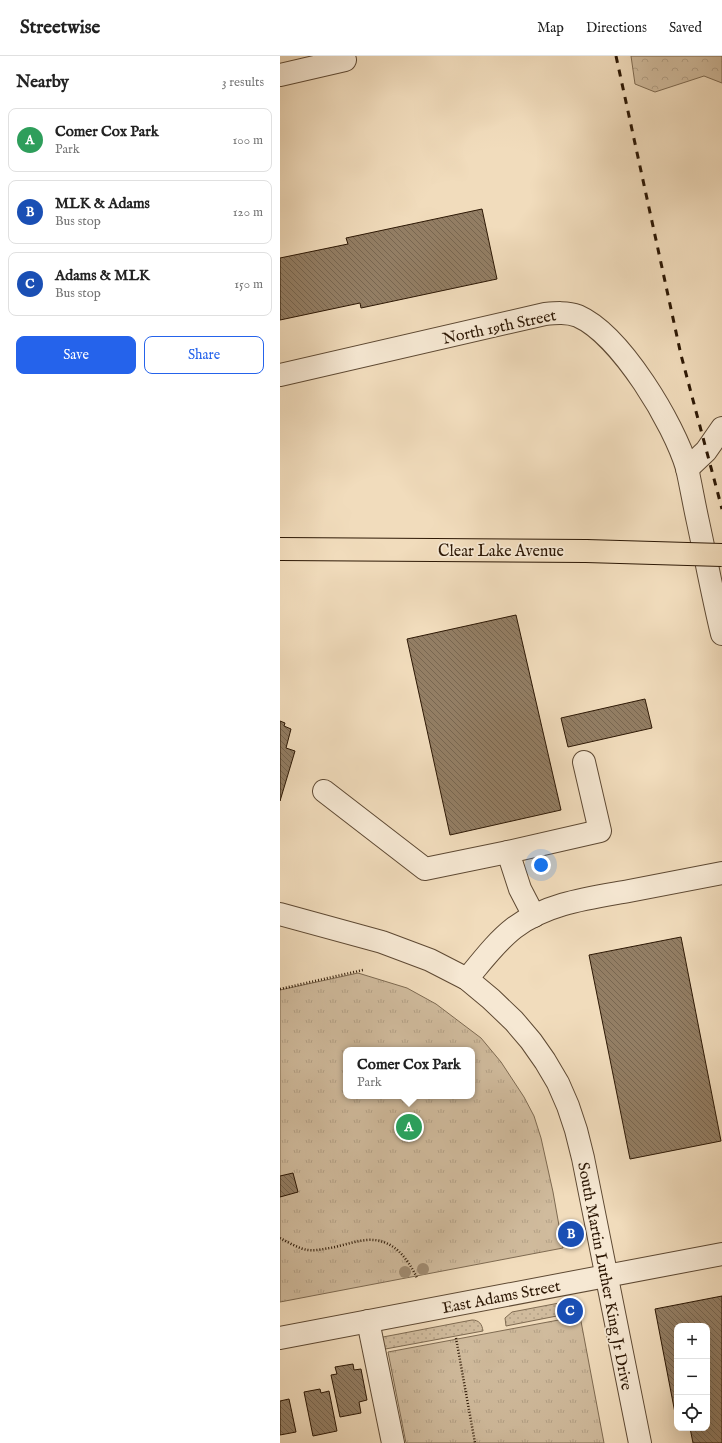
<!DOCTYPE html>
<html lang="en">
<head>
<meta charset="utf-8">
<style>
  body { margin:0; font-family:"IM FELL English",serif; background:#f6f6f6; color:#222 }
  .controls { position:absolute; right:12px; bottom:12px; display:grid; overflow:hidden; border-radius:8px; box-shadow:0 4px 16px #0002 }
  .controls button { width:36px; height:36px; display:grid; place-items:center; padding:0; border:0; border-bottom:1px solid #e0e0e0; background:#fff; color:#222; font:20px sans-serif }
  .you { position:absolute; left:261px; top:809px; width:14px; height:14px; margin:-10px; border:3px solid #fff; border-radius:50%; background:#1a73e8; box-shadow:0 0 0 6px #1a73e833 }
  .badge { display:grid; place-items:center; width:26px; height:26px; border-radius:50%; background:#2563eb; color:#fff; font-size:13px; font-weight:700 }
  .pin { position:absolute; translate:-50% -50%; border:2px solid #fff; box-shadow:0 1px 4px #0006 }
  .popup { position:absolute; left:63px; top:991px; width:132px; height:52px; box-sizing:border-box; display:grid; place-content:center; border-radius:8px; background:#fff; filter:drop-shadow(0 1px 3px #0005); font-size:13px; white-space:nowrap; color:#767676 }
  .popup b { font-size:15px; color:#222 }
  .popup::after { content:''; position:absolute; left:50%; top:100%; margin-left:-8px; border:8px solid transparent; border-top-color:#fff }
  .list { margin:0; padding:0; list-style:none }
  h2 { display:flex; justify-content:space-between; align-items:center; height:52px; margin:0; padding:0 16px; font-size:17px }
  h2 small { font-size:13px; font-weight:400; color:#767676 }
  .list li { display:grid; grid-template-columns:26px 1fr auto; gap:12px; align-items:center; box-sizing:border-box; height:64px; margin:0 8px 8px; padding:0 8px; border:1px solid #e0e0e0; border-radius:8px }
  .list b { display:block; font-size:15px; white-space:nowrap }
  .list p { margin:0; font-size:13px; white-space:nowrap; color:#767676 }
  .list em { font-size:13px; font-style:normal; color:#767676 }
  .actions { display:flex; gap:8px; padding:12px 16px }
  .actions a { flex:1; padding:9px 0; border:1px solid #2563eb; border-radius:8px; text-align:center; font-size:14px; color:#2563eb }
  .actions .main { background:#2563eb; color:#fff }
  .icon { flex:none; width:22px; height:22px; fill:none; stroke:currentColor; stroke-width:2; stroke-linecap:round; stroke-linejoin:round }
  .map { position:relative; flex:none; width:442px; height:1387px; overflow:hidden }
  header { display:flex; align-items:center; gap:24px; box-sizing:border-box; height:56px; padding:0 20px; background:#fff; border-bottom:1px solid #e0e0e0 }
  header strong { font-size:19px }
  nav { display:flex; gap:22px; margin-inline-start:auto; font-size:14px }
  main { display:flex }
  aside { flex:1; background:#fff }
  .map>svg:first-child { display:block }
  .grass { fill:url(#grass-dots); stroke:#7e6a51 }
  .forest { fill:url(#forest-crowns); stroke:#7e6a51 }
  .park { fill:url(#park-tufts); stroke:#7e6a51; fill-rule:evenodd }
  .building { fill:url(#building-back-hatch); stroke:#2d1805 }
  .lines { fill:none; stroke-linecap:round; stroke-linejoin:round }
  .minor-casing { stroke:#5e4933; stroke-width:24 }
  .major-casing { stroke:#2d1805; stroke-width:24 }
  .path { stroke:#2d1805; stroke-width:2.5; stroke-dasharray:1 2; stroke-linecap:butt }
  .minor { stroke:#f6e8d3; stroke-width:22 }
  .major { stroke:#f1dcbc; stroke-width:22 }
  .rail { stroke:#2d1805; stroke-width:3; stroke-dasharray:7 7; stroke-linecap:butt }
  .major-bridge-casing { stroke:#2d1805; stroke-width:24; stroke-linecap:butt }
  .major-bridge { stroke:#f1dcbc; stroke-width:22 }
  .tree { fill:#a08b71 }
  .labels { text-anchor:middle; stroke-width:3.5; stroke-linejoin:round; paint-order:stroke }
  .street-label { font-size:16px; fill:#2d1805; stroke:#f6e8d3 }
</style>
</head>
<body>
<header>
<strong>Streetwise</strong>
<nav><a>Map</a><a>Directions</a><a>Saved</a></nav>
</header>
<main>
<aside>
<h2>Nearby<small>3 results</small></h2>
<ul class="list">
<li><span class="badge" style="background:#2e9e5b">A</span><div><b>Comer Cox Park</b><p>Park</p></div><em>100 m</em></li>
<li><span class="badge" style="background:#1a4fb4">B</span><div><b>MLK &amp; Adams</b><p>Bus stop</p></div><em>120 m</em></li>
<li><span class="badge" style="background:#1a4fb4">C</span><div><b>Adams &amp; MLK</b><p>Bus stop</p></div><em>150 m</em></li>
</ul>
<div class="actions"><a class="main">Save</a><a>Share</a></div>
</aside>
<div class="map">
<svg width="442" height="1387" viewBox="0 0 442 1387">
  <defs>
    <pattern id="grass-dots" width="8" height="8" patternUnits="userSpaceOnUse"><rect width="8" height="8" fill="#d0bb9d"/><path d="M2 2h.1M6 6h.1" fill="none" stroke="#b3a086" stroke-width="1.8" stroke-linecap="round"/></pattern>
    <pattern id="forest-crowns" width="20" height="18" patternUnits="userSpaceOnUse"><rect width="20" height="18" fill="#d0bb9d"/><path d="M2 6a3 3 0 1 1 6 0M12 15a3 3 0 1 1 6 0" fill="none" stroke="#b3a086"/></pattern>
    <pattern id="park-tufts" width="24" height="20" patternUnits="userSpaceOnUse"><rect width="24" height="20" fill="#d0bb9d"/><path d="M3 7l-1-3M5 7V3M7 7l1-3M15 17l-1-3M17 17v-4M19 17l1-3" fill="none" stroke="#b3a086"/></pattern>
    <pattern id="building-back-hatch" width="6" height="6" patternUnits="userSpaceOnUse"><rect width="6" height="6" fill="#937e64"/><path d="M-1 5l2 2M0 0l6 6M5-1l2 2" fill="none" stroke="#786650"/></pattern>
  </defs>
  <rect width="100%" height="100%" fill="#f1dcbc"/>
  <filter id="stains"><feTurbulence type="fractalNoise" baseFrequency=".005" numOctaves="4"/><feColorMatrix values="0 0 0 0 .2 0 0 0 0 .09 0 0 0 0 .02 0 0 0 .5 -.17"/></filter>
  <radialGradient id="worn" r=".72"><stop offset=".6" stop-color="#630" stop-opacity="0"/><stop offset="1" stop-color="#630" stop-opacity=".3"/></radialGradient>
  <g class="grass">
    <path d="M295,1244L297,1256L226,1270L225,1262L232,1256Z"/>
    <path d="M192,1264C199,1264 202,1268 203,1275L100,1294V1284L103,1281Z"/>
  </g>
  <path class="forest" d="M351,0H442V27L424,20L375,36L355,28Z"/>
  <g class="park">
    <path d="M78,917L127,932L156,948L201,982L221,1006L244,1041L254,1060L261,1082L273,1136L283,1192L0,1246V934ZM66,994H192V1040H66Z"/>
    <path d="M300,1260L324,1387H126L108,1296Z"/>
  </g>
  <g class="building">
    <path d="M202,153L217,223L81,252L80,247L0,264V202L68,188L66,182Z"/>
    <path d="M236,559L281,754L170,779L127,583Z"/>
    <path d="M365,643L372,672L288,691L281,662Z"/>
    <path d="M0,665L5,667L4,670L11,673L6,692L15,695L0,745Z"/>
    <path d="M401,881L441,1085L350,1103L309,899Z"/>
    <path d="M13,1117L18,1136L0,1141V1120Z"/>
    <path d="M442,1240V1387H413L410,1372H427V1270H397V1357H395L375,1253Z"/>
    <path d="M73,1308L74,1314L81,1313L87,1344L79,1346L81,1357L60,1361L51,1319L57,1318L55,1311Z"/>
    <path d="M40,1333L41,1337L49,1335L57,1375L33,1380L24,1336Z"/>
    <path d="M9,1343L16,1376L0,1379V1345Z"/>
  </g>
  <g class="lines">
    <defs>
      <g id="minor">
        <path d="M0,19L65,4"/>
        <path d="M0,319L265,258C276,257 287,256 298,260C341,279 394,368 407,412C411,430 414,448 418,466C426,503 433,541 442,578"/>
        <path d="M407,413L426,395L442,372"/>
        <path d="M44,735L145,813L228,796"/>
        <path d="M0,858L102,886L150,904L187,923L211,943L234,965L251,985L265,1005L278,1027L288,1050L296,1074L303,1102L360,1387"/>
        <path d="M254,860L240,833L228,796L320,775L304,706"/>
        <path d="M187,923C202,905 216,886 234,872C267,847 310,842 349,835C380,829 411,823 442,817"/>
        <path d="M88,1265L113,1387"/>
        <path d="M0,1282L442,1198"/>
      </g>
      <path id="major" d="M0,493L306,495"/>
    </defs>
    <use href="#minor" class="minor-casing"/>
    <use href="#major" class="major-casing"/>
    <g class="path">
      <path d="M0,933L83,914"/>
      <path d="M0,1182C8,1186 19,1193 28,1194C36,1195 43,1193 50,1192C62,1190 74,1185 87,1184C112,1182 127,1201 137,1222"/>
      <path d="M176,1282L195,1387"/>
    </g>
    <use href="#minor" class="minor"/>
    <use href="#major" class="major"/>
    <path class="rail" d="M336,0L401,299L442,453"/>
    <defs>
      <path id="major-bridge" d="M306,495L442,499"/>
    </defs>
    <use href="#major-bridge" class="major-bridge-casing"/>
    <use href="#major-bridge" class="major-bridge"/>
  </g>
  <g class="tree">
    <circle cx="143" cy="1213" r="6"/>
    <circle cx="125" cy="1216" r="6"/>
  </g>
  <g class="labels">
    <g class="street-label">
      <text transform="translate(219 270) rotate(-12)" y="6">North 19th Street</text>
      <text x="221" y="500">Clear Lake Avenue</text>
      <text transform="translate(326 1220) rotate(79)" y="6">South Martin Luther King Jr Drive</text>
      <text transform="translate(221 1240) rotate(-11)" y="6">East Adams Street</text>
    </g>
  </g>
  <rect width="100%" height="100%" filter="url(#stains)"/>
  <rect width="100%" height="100%" fill="url(#worn)"/>
</svg>
<div class="controls">
<button>+</button>
<button>−</button>
<button><svg class="icon" aria-label="locate" viewBox="0 0 24 24"><circle cx="12" cy="12" r="6"/><path d="M12 2v4M12 18v4M2 12h4M18 12h4"/></svg></button>
</div>
<div class="you"></div>
<div class="pin badge" style="left:129px;top:1071px;background:#2e9e5b">A</div>
<div class="popup"><b>Comer Cox Park</b>Park</div>
<div class="pin badge" style="left:291px;top:1178px;background:#1a4fb4">B</div>
<div class="pin badge" style="left:290px;top:1255px;background:#1a4fb4">C</div>
</div>
</main>
</body>
</html>
